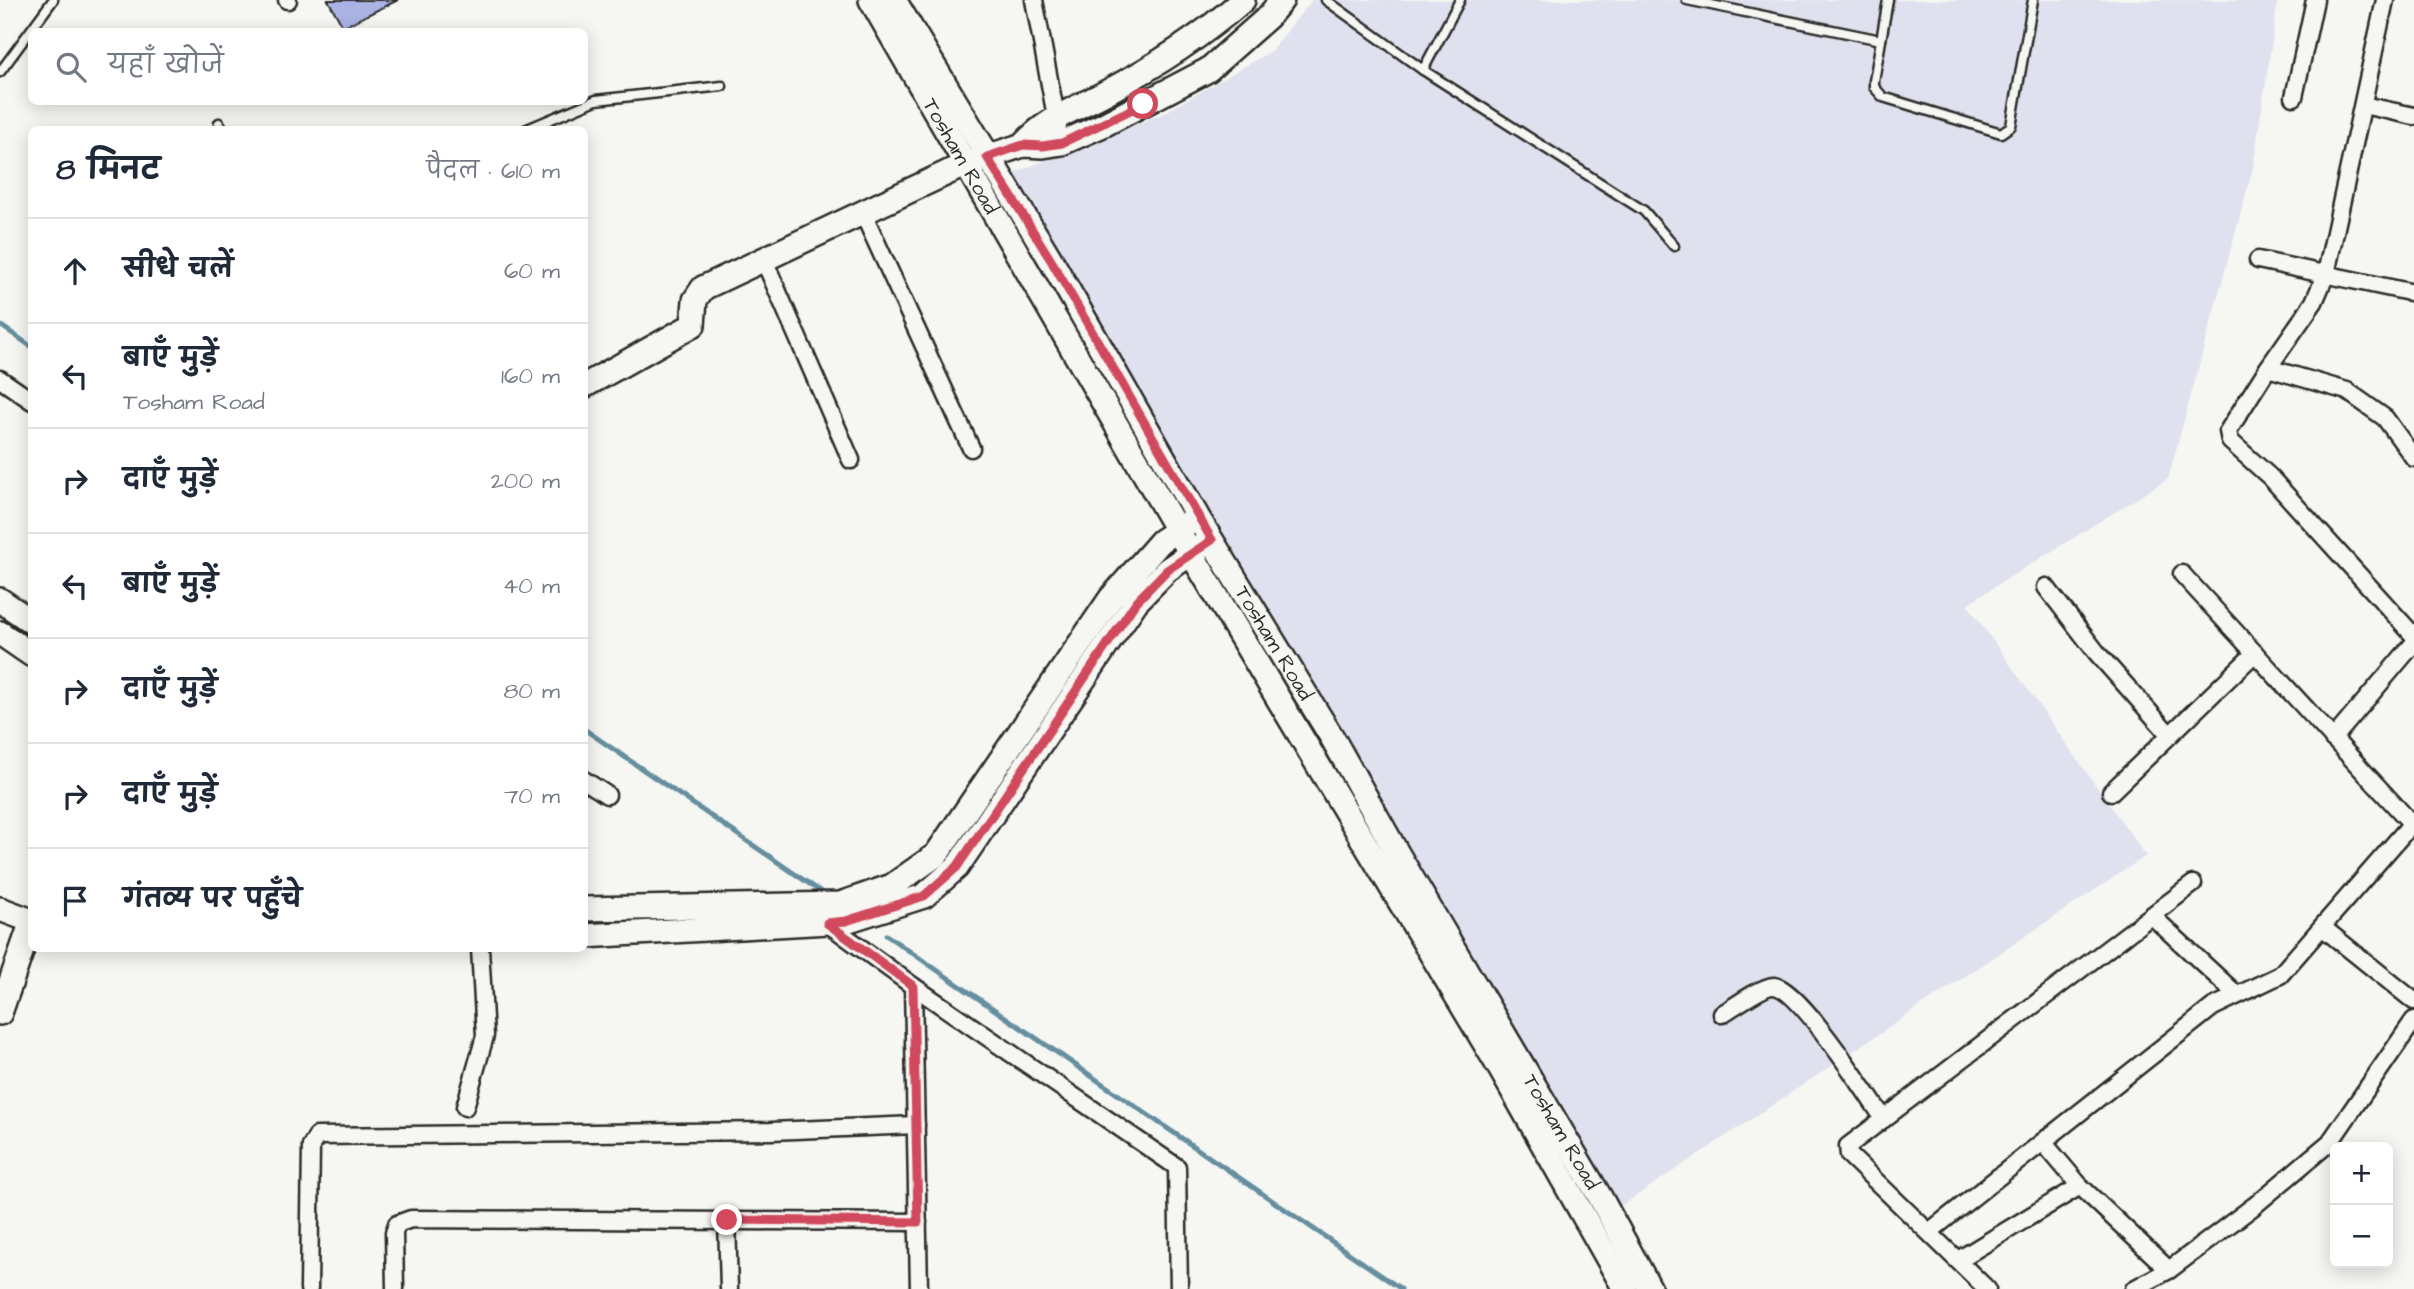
<!DOCTYPE html>
<html lang="hi">
<head>
<meta charset="utf-8">
<style>
  body { margin:0; font-family:"Architects Daughter","Playpen Sans Deva",sans-serif; background:#f2f2f3; color:#1f2937 }
  .controls { position:absolute; right:21px; bottom:21px; display:grid; overflow:hidden; border-radius:10px; box-shadow:0 4px 18px #0003 }
  .controls button { width:63px; height:63px; display:grid; place-items:center; padding:0; border:0; border-bottom:2px solid #e0e1e3; background:#fff; color:#1f2937; font:35px sans-serif }
  .stop { position:absolute; width:21px; height:21px; margin:-16px; border:5px solid #d1495b; border-radius:50%; background:#fff }
  .stop.end { background:#d1495b; border-color:#fff; box-shadow:0 2px 7px #0008 }
  .list { margin:0; padding:0; list-style:none }
  h2 { display:flex; justify-content:space-between; align-items:center; height:91px; margin:0; padding:0 28px; font-size:30px }
  h2 small { font-size:23px; font-weight:400; color:#747a83 }
  .list li { display:grid; grid-template-columns:46px 1fr auto; gap:21px; align-items:center; box-sizing:border-box; height:105px; padding:0 28px; border-top:2px solid #e0e1e3 }
  .list b { display:block; font-size:26px; white-space:nowrap }
  .list p { margin:0; font-size:23px; white-space:nowrap; color:#747a83 }
  .list em { font-size:23px; font-style:normal; color:#747a83 }
  .icon { flex:none; width:38px; height:38px; fill:none; stroke:currentColor; stroke-width:2; stroke-linecap:round; stroke-linejoin:round }
  .map { position:relative; flex:none; width:2414px; height:1289px; overflow:hidden }
  .search { position:absolute; background:#fff; box-shadow:0 4px 18px #0003; left:28px; top:28px; width:560px; height:77px; display:flex; align-items:center; gap:18px; box-sizing:border-box; padding:0 24px; border-radius:10px; color:#747a83; font-size:26px }
  .panel { position:absolute; background:#fff; box-shadow:0 4px 18px #0003; left:28px; top:126px; width:560px; height:826px; border-radius:10px }
  .map>svg:first-child { display:block }
  .built { fill:#dfe2ee }
  .lines { fill:none; stroke-linecap:round; stroke-linejoin:round }
  .stream { stroke:#658e9f; stroke-width:5 }
  .building { fill:#aab3e3; stroke:#2b2b2b; stroke-width:2 }
  .lane-casing { stroke:#2b2b2b; stroke-width:13 }
  .street-casing { stroke:#2b2b2b; stroke-width:21 }
  .secondary-casing { stroke:#2b2b2b; stroke-width:28 }
  .lane { stroke:#f6f6f2; stroke-width:8 }
  .street { stroke:#f6f6f2; stroke-width:16 }
  .secondary { stroke:#f6f6f2; stroke-width:23 }
  .route { stroke:#d1495b; stroke-width:9 }
  .labels { text-anchor:middle; stroke-width:5; stroke-linejoin:round; paint-order:stroke }
  .street-label { font-size:21px; fill:#2b2b2b; stroke:#f6f6f2 }
</style>
</head>
<body>
<div class="map">
<svg width="2414" height="1289" viewBox="0 0 2414 1289">
  <rect width="100%" height="100%" fill="#f6f6f2"/>
  <filter id="ink" filterUnits="userSpaceOnUse"><feTurbulence type="fractalNoise" baseFrequency=".0143" numOctaves="2"/><feDisplacementMap in="SourceGraphic" scale="14" xChannelSelector="R" yChannelSelector="G"/><feConvolveMatrix kernelMatrix="1 2 1 2 8 2 1 2 1" color-interpolation-filters="sRGB"/></filter>
  <g filter="url(#ink)">
    <path class="built" d="M1312,0H2278L2253,168L2168,479L1967,604L2146,856L1618,1208L1009,175L1164,113L1271,51Z"/>
    <g class="lines">
      <g class="stream">
        <path d="M0,325L32,347"/>
        <path d="M584,729L827,896"/>
        <path d="M886,935L1401,1289"/>
      </g>
    </g>
    <path class="building" d="M328,0H398L343,27Z"/>
    <g class="lines">
      <defs>
        <g id="lane">
          <path d="M1326,0L1423,70L1644,211L1674,246"/>
          <path d="M1687,0L1881,40"/>
          <path d="M1888,0L1874,81V87L1883,97L2001,133L2011,126L2033,0"/>
          <path d="M1423,70L1460,0"/>
          <path d="M0,72L53,0"/>
          <path d="M219,123L224,130"/>
          <path d="M525,130L596,100L722,86"/>
        </g>
        <g id="street">
          <path d="M287,0H288"/>
          <path d="M1034,0L1058,127"/>
          <path d="M2385,0L2326,274L2314,302L2268,368L2347,391L2385,418L2414,458"/>
          <path d="M2294,97L2315,0"/>
          <path d="M2363,105L2414,116"/>
          <path d="M862,211L971,448"/>
          <path d="M764,260L851,460"/>
          <path d="M2258,260L2414,293"/>
          <path d="M2268,368L2228,431L2230,441L2270,477L2414,636"/>
          <path d="M0,379L32,401"/>
          <path d="M2182,574L2412,824"/>
          <path d="M2046,587L2097,653L2169,734"/>
          <path d="M2333,739L2414,643"/>
          <path d="M584,780L607,795"/>
          <path d="M2111,792L2255,653"/>
          <path d="M2152,916L2237,995"/>
          <path d="M823,920L913,986L1177,1167L1179,1289"/>
          <path d="M2322,927L2414,1001"/>
          <path d="M913,986L919,1289"/>
          <path d="M1722,1014C1732,1008 1764,985 1774,986C1799,988 1868,1096 1884,1119"/>
          <path d="M465,1107L485,1036L480,948"/>
          <path d="M2043,1142L2080,1186L2169,1270"/>
          <path d="M727,1220L729,1289"/>
          <path d="M1929,1232L2213,1007L2280,975L2414,821"/>
          <path d="M1958,1260L2080,1186"/>
          <path d="M309,1289L311,1146L317,1136L771,1131L916,1125"/>
          <path d="M395,1289L394,1233L397,1224L411,1219L918,1222"/>
          <path d="M1987,1289L1849,1155L1848,1146L2193,884"/>
          <path d="M2134,1289L2169,1270L2254,1206L2330,1142L2414,1020"/>
        </g>
        <g id="secondary">
          <path id="s1" d="M871,0L1177,530L1501,1070L1625,1289"/>
          <path id="s2" d="M894,0L1052,262L1198,518L1333,739L1397,853L1600,1197L1650,1289"/>
          <path d="M1023,145C1046,119 1075,109 1105,93C1154,67 1201,37 1243,0"/>
          <path d="M584,386L693,325L695,300L703,288L966,164L1023,145L1043,146L1062,143L1103,125L1208,70L1268,17L1282,0"/>
          <path d="M0,600L32,622"/>
          <path d="M0,633L32,655"/>
          <path d="M0,909L32,921"/>
          <path d="M584,909L840,904L892,886L936,855L1111,598L1161,541L1189,523"/>
          <path d="M584,936L846,921L924,896L957,867L1136,602L1167,570L1203,545"/>
          <path d="M0,1013L32,921"/>
        </g>
      </defs>
      <use href="#lane" class="lane-casing"/>
      <use href="#street" class="street-casing"/>
      <use href="#secondary" class="secondary-casing"/>
      <use href="#lane" class="lane"/>
      <use href="#street" class="street"/>
      <use href="#secondary" class="secondary"/>
    </g>
  </g>
  <g class="lines" filter="url(#ink)">
    <path class="route" d="M727,1220L918,1222L913,986L827,923L846,921L924,896L957,867L1136,602L1167,570L1212,540L1052,262L987,157L1023,145L1043,146L1062,143L1143,104"/>
  </g>
  <g class="labels">
    <g class="street-label">
      <text dy="7" stroke="none"><textPath href="#s1" startOffset="180">Tosham Road</textPath></text>
      <text dy="7" stroke="none"><textPath href="#s2" startOffset="747">Tosham Road</textPath></text>
      <text dy="7" stroke="none"><textPath href="#s2" startOffset="1314">Tosham Road</textPath></text>
    </g>
  </g>
</svg>
<div class="controls">
<button>+</button>
<button>−</button>
</div>
<div class="stop" style="left:1143px;top:104px"></div>
<div class="stop end" style="left:727px;top:1220px"></div>
<div class="search"><svg class="icon" aria-label="search" viewBox="0 0 24 24"><circle cx="10" cy="10" r="6"/><path d="M15 15l6 6"/></svg>यहाँ खोजें</div>
<section class="panel">
<h2>8 मिनट<small>पैदल · 610 m</small></h2>
<ul class="list">
<li><svg class="icon" aria-label="ahead" viewBox="0 0 24 24"><path d="M12 20V5M6 11l6-6 6 6"/></svg><div><b>सीधे चलें</b></div><em>60 m</em></li>
<li><svg class="icon" aria-label="left" viewBox="0 0 24 24"><path d="M17 20v-9H6M10 6l-5 5 5 5"/></svg><div><b>बाएँ मुड़ें</b><p>Tosham Road</p></div><em>160 m</em></li>
<li><svg class="icon" aria-label="right" viewBox="0 0 24 24"><path d="M7 20v-9h11M14 6l5 5-5 5"/></svg><div><b>दाएँ मुड़ें</b></div><em>200 m</em></li>
<li><svg class="icon" aria-label="left" viewBox="0 0 24 24"><path d="M17 20v-9H6M10 6l-5 5 5 5"/></svg><div><b>बाएँ मुड़ें</b></div><em>40 m</em></li>
<li><svg class="icon" aria-label="right" viewBox="0 0 24 24"><path d="M7 20v-9h11M14 6l5 5-5 5"/></svg><div><b>दाएँ मुड़ें</b></div><em>80 m</em></li>
<li><svg class="icon" aria-label="right" viewBox="0 0 24 24"><path d="M7 20v-9h11M14 6l5 5-5 5"/></svg><div><b>दाएँ मुड़ें</b></div><em>70 m</em></li>
<li><svg class="icon" aria-label="arrive" viewBox="0 0 24 24"><path d="M6 21V4h12l-3 4 3 4H6"/></svg><div><b>गंतव्य पर पहुँचे</b></div></li>
</ul>
</section>
</div>
</body>
</html>
